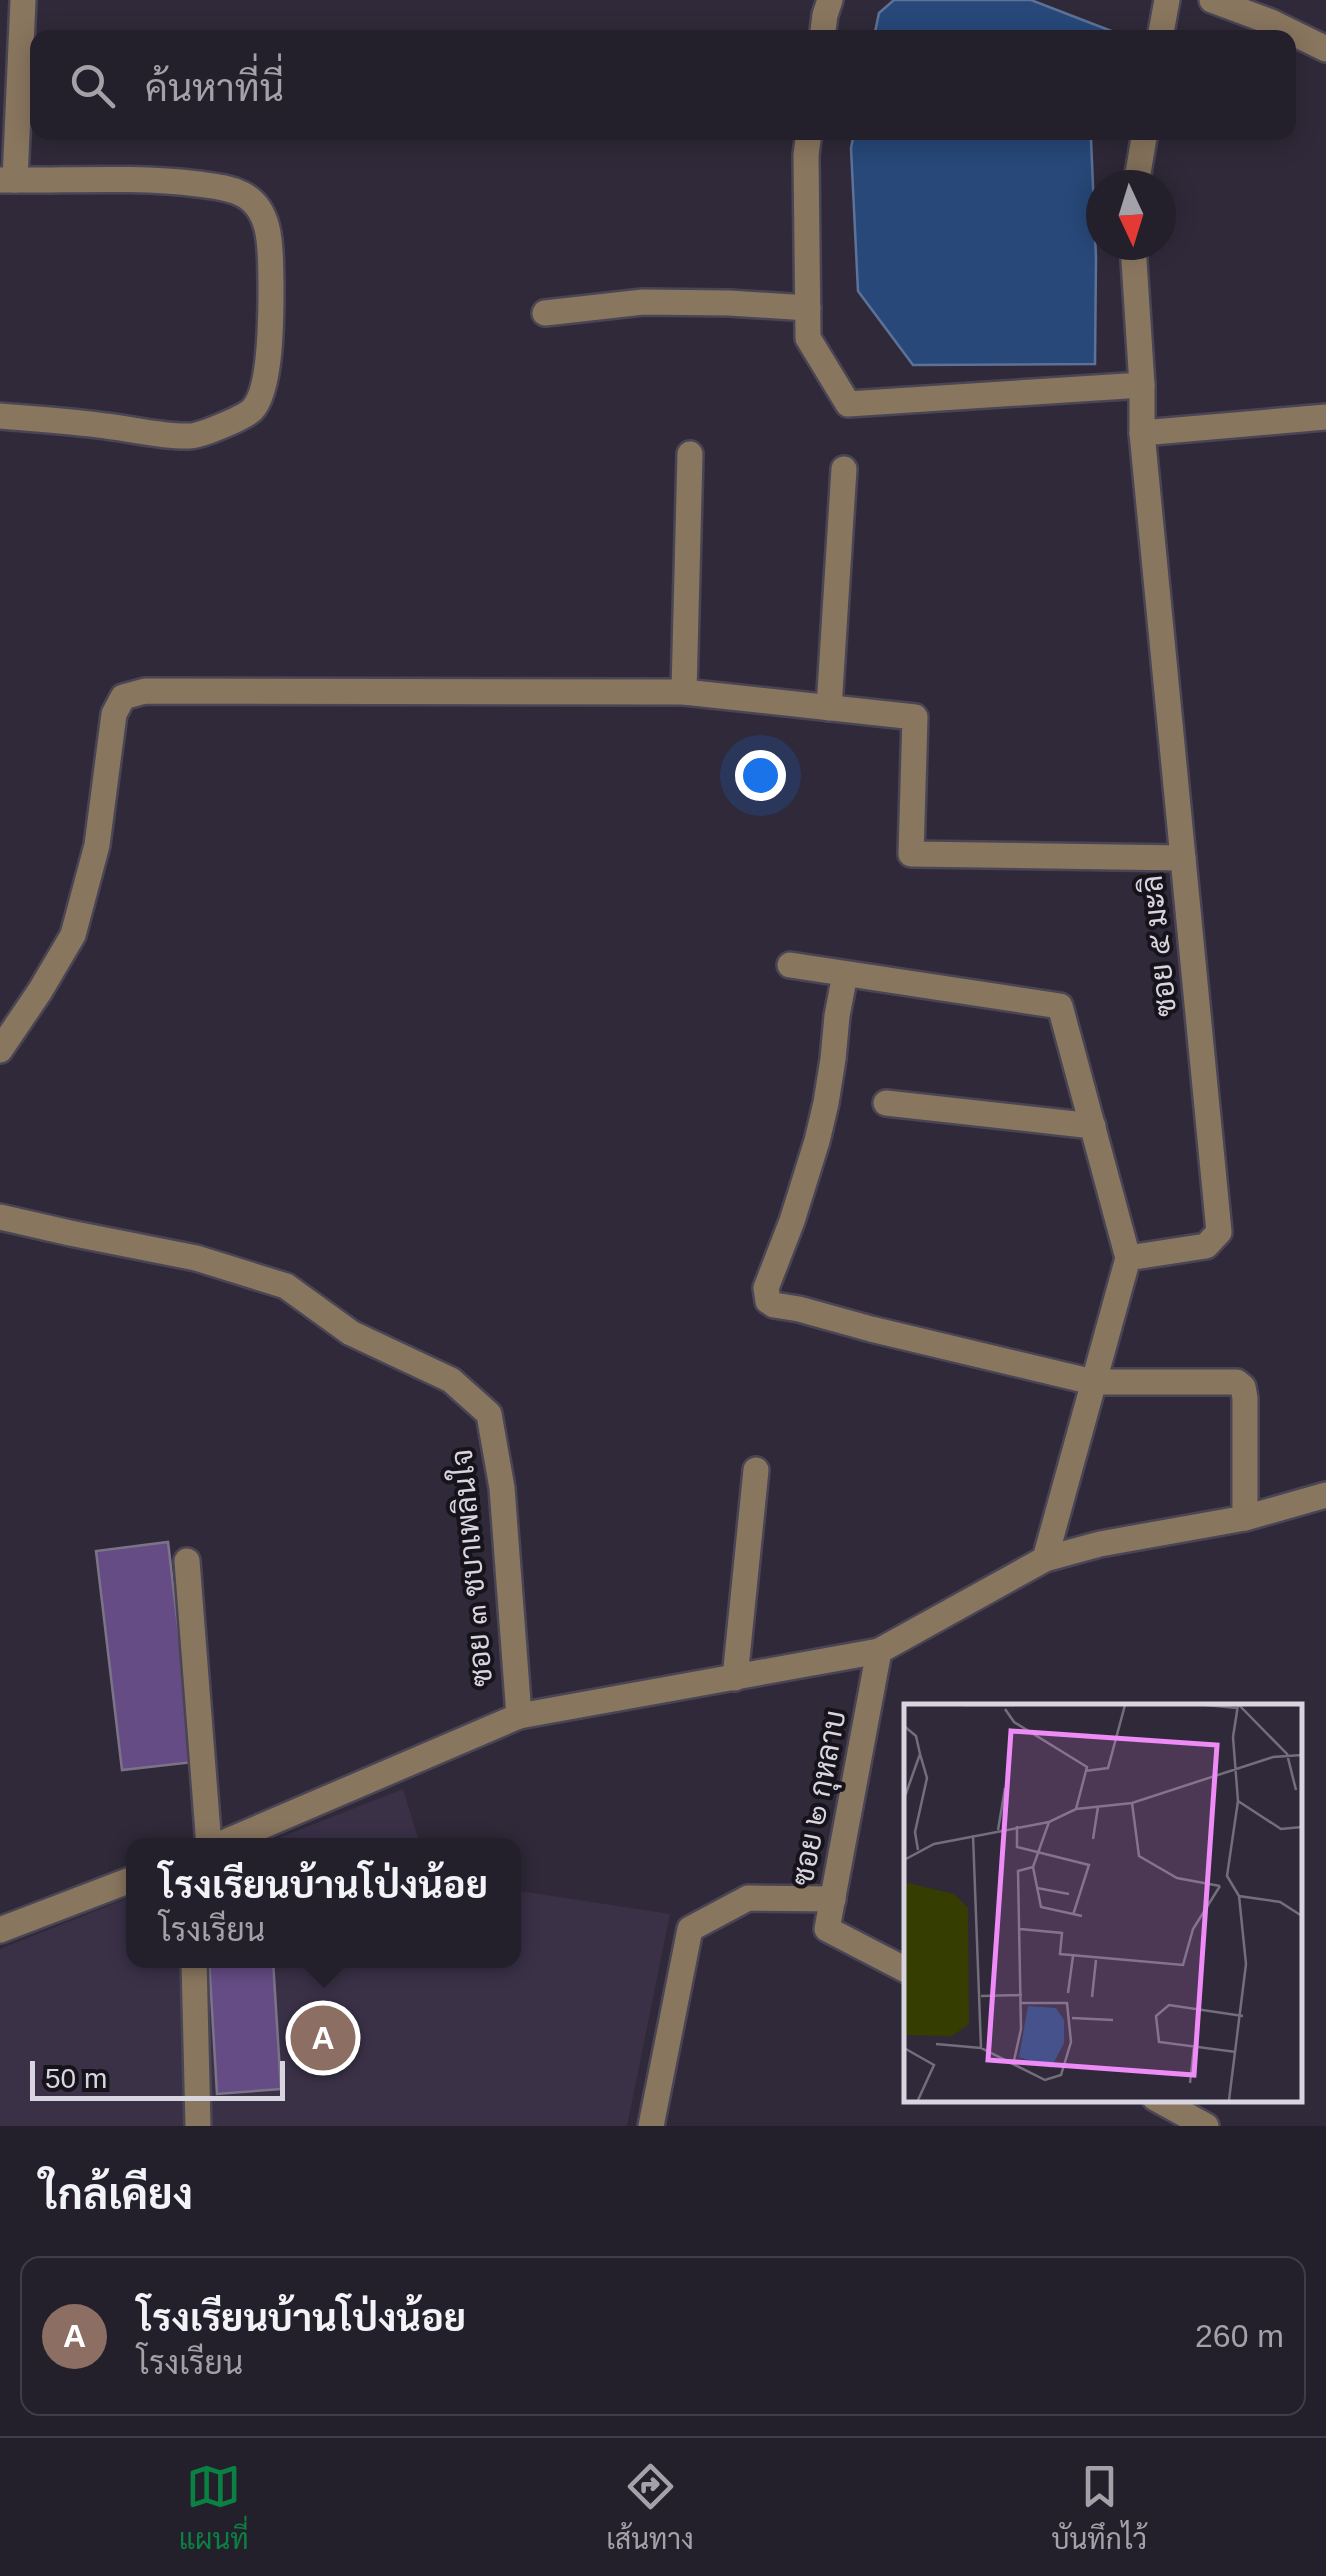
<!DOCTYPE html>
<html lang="th">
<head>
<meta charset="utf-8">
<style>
  body { margin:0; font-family:Arial,Sarabun,sans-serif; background:#2f2c37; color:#f1f3f6 }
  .compass { position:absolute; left:1086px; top:170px; width:90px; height:90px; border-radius:50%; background:#231f2b; box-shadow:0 5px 25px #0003; rotate:176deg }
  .scale { position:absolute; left:30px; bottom:25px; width:255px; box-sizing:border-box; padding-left:10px; border:5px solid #d9d5e0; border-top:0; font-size:28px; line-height:35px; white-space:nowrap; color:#d9d5e0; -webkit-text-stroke:8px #16131a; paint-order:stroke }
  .you { position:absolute; left:760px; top:775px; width:35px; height:35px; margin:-25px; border:8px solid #fff; border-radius:50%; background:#1a73e8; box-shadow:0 0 0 15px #1a73e833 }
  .badge { display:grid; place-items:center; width:65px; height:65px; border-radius:50%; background:#0b8043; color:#fff; font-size:32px; font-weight:700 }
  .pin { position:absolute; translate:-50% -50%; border:5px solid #fff; box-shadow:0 2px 10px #0006 }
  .popup { position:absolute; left:126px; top:1838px; width:395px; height:130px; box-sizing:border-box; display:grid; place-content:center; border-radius:20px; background:#231f2b; filter:drop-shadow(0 2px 8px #0005); font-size:32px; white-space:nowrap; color:#a3a2a9 }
  .popup b { font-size:38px; color:#f1f3f6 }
  .popup::after { content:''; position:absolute; left:50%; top:100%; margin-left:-20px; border:20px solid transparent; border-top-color:#231f2b }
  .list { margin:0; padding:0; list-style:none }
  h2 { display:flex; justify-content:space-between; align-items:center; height:130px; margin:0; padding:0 40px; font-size:42px }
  h2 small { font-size:32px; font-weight:400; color:#a3a2a9 }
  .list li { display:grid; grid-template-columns:65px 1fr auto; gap:30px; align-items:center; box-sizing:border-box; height:160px; margin:0 20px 20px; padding:0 20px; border:2px solid #403d47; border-radius:20px }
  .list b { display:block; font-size:38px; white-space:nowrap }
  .list p { margin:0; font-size:32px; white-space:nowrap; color:#a3a2a9 }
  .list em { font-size:32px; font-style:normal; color:#a3a2a9 }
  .icon { flex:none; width:55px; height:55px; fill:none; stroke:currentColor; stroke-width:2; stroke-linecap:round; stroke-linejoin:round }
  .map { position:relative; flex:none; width:1326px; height:2126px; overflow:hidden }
  .search { position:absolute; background:#231f2b; box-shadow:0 5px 25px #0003; left:30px; right:30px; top:30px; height:110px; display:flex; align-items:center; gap:25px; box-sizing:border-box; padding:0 35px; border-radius:20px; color:#a3a2a9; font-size:38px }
  .sheet { height:310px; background:#231f2b }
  nav { display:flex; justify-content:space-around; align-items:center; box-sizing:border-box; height:140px; border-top:2px solid #403d47; background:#231f2b; font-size:28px; color:#a3a2a9 }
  nav a { display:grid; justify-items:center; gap:5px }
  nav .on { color:#0b8043 }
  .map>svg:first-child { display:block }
  .built { fill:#3a3147 }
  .water { fill:#274879; stroke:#5c7298; stroke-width:2.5 }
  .building { fill:#654c85; stroke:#7b7487; stroke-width:2.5 }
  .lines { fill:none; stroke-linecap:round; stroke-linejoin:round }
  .minor-casing { stroke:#4a4554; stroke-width:30 }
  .minor { stroke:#89765f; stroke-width:25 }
  .labels { text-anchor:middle; stroke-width:8; stroke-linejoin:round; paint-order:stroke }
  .street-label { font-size:30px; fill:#d9d5e0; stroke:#16131a }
  .inset-road { fill:none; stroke:#736e7c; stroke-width:2.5 }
  .view { fill:#ef8bf6; fill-opacity:0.15; stroke:#ef8bf6; stroke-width:5 }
  .inset-edge { fill:none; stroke:#d9d5e0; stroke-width:5 }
</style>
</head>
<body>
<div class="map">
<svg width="1326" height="2126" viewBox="0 0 1326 2126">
  <rect width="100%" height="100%" fill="#2f2939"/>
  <g class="built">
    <path d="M403,1789L420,1845H261Z"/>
    <path d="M513,1890L670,1914L627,2126H0V1949L133,1896V1960H513Z"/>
  </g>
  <g class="water">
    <path d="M894,0H1031L1127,37H874L879,13Z"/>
    <path d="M854,133H1094L1091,139L1096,257L1095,364L913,365L858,291L851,148Z"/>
  </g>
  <g class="building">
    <path d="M168,1542L194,1762L122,1770L96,1551Z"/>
    <path d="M209,1960H273L281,2089L217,2094Z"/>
  </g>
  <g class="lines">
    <defs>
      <g id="minor">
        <path d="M1212,0L1271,22L1326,49"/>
        <path d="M822,38L825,15L830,0"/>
        <path d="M1160,38L1167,0"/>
        <path d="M809,132L806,155L808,338L848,404L1142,385"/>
        <path d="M0,180C66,181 133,176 198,184C213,186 228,187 242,194C274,210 270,253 271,283C271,311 272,390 252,410C243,418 201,436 189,436C162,437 133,429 106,426C71,421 35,419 0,416"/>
        <path d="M15,180L23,0"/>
        <path d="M1136,185L1145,132"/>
        <path d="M545,313L643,302L729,303L808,308"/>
        <path d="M1142,433L1326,417"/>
        <path d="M684,692L690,454"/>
        <path d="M829,708L844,469"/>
        <path d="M790,965L1060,1006L1128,1258"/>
        <path d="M845,974L837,1016L833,1059L826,1103L817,1141L792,1221L766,1288L768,1301L774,1305L799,1309L871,1329L1093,1382H1237L1243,1387L1245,1398V1518"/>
        <path d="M0,1050L40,991L73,935L97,845L114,714L123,697L145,691L684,692L915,717L911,854L1183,858"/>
        <path d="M886,1103L1093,1126"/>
        <path d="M0,1217L70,1233L196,1258L286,1286L351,1333L451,1380L489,1414L502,1488L519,1716"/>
        <path d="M1045,1559L1128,1258L1206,1246L1219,1232L1142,433V385L1133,245"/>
        <path d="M187,1561L209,1846"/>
        <path d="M879,1651L827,1929L906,1970"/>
        <path d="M735,1678L756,1470"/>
        <path d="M216,1846L519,1716L879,1651L1045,1559L1100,1544L1245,1518L1326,1495"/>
        <path d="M0,1930L133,1879"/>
        <path d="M194,1960L198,2126"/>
        <path d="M1155,2098L1206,2126"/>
        <path d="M651,2126L690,1929L748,1898L833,1899"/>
      </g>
    </defs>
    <use href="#minor" class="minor-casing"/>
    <use href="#minor" class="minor"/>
  </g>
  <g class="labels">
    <g class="street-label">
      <text transform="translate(1159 946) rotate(-96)" y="10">ซอย ๕ มะลิ</text>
      <text transform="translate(472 1568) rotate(-95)" y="10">ซอย ๓ ชบาเพลินใจ</text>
      <text transform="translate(819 1798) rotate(-79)" y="10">ซอย ๒ กุหลาบ</text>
    </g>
  </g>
  <g transform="translate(904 1704)">
    <rect width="398" height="398" fill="#2f2939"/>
    <path d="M0,178L50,190L64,204L65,320L48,332L0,331Z" fill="#353e00"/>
    <path d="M124,302L152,304L160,316V339L147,364L115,353Z" fill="#274879"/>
    <path class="inset-road" d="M59,1H111M302,1L333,4M334,1L329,33L334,97L323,172L335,192L376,198L398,212M335,1L383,50L392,86M101,5L110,18L183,63L172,105M0,22L12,32L16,50L0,95M181,67L204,64L221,1M334,97L377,125L398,123M228,99L235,152L273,174L316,182M113,122V143L185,161L169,211M94,126L101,84M69,131L77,344M189,135L194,103M14,146L11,128L23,74L16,50M0,156L30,140L145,118L172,105L228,99L369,53L398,51M129,163L137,203L178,212M133,184L165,190M116,225L158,229L156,250L279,261L289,225L316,182M164,289L169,252M77,292L118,291M188,293L192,256M168,314L209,316M32,340L77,344L141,376L157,371L167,338L163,299H117M0,344L30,361L14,396M332,348L255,338L252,312L265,301L339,312M109,361L117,325L114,167L129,163L145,118M286,379L290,343M325,396L342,260L335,192"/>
    <path class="view" d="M107,27L313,41L290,371L84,356Z"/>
    <rect width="398" height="398" class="inset-edge"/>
  </g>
</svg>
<svg class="compass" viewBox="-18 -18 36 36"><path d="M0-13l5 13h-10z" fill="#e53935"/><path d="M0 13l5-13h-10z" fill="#a3a2a9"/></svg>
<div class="scale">50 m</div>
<div class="you"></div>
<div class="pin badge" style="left:323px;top:2038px;background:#8d6e63">A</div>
<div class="popup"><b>โรงเรียนบ้านโป่งน้อย</b>โรงเรียน</div>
<div class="search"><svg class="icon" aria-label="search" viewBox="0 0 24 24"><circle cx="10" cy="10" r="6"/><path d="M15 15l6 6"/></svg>ค้นหาที่นี่</div>
</div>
<section class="sheet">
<h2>ใกล้เคียง<small></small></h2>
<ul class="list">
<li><span class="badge" style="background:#8d6e63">A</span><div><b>โรงเรียนบ้านโป่งน้อย</b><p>โรงเรียน</p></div><em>260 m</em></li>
</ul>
</section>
<nav>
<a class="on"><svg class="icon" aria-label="map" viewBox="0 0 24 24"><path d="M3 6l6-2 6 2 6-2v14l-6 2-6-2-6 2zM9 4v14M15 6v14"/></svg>แผนที่</a>
<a><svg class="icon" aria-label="directions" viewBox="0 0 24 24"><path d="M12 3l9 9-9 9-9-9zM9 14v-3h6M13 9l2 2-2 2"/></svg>เส้นทาง</a>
<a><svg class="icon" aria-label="saved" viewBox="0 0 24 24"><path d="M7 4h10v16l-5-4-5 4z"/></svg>บันทึกไว้</a>
</nav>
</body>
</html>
